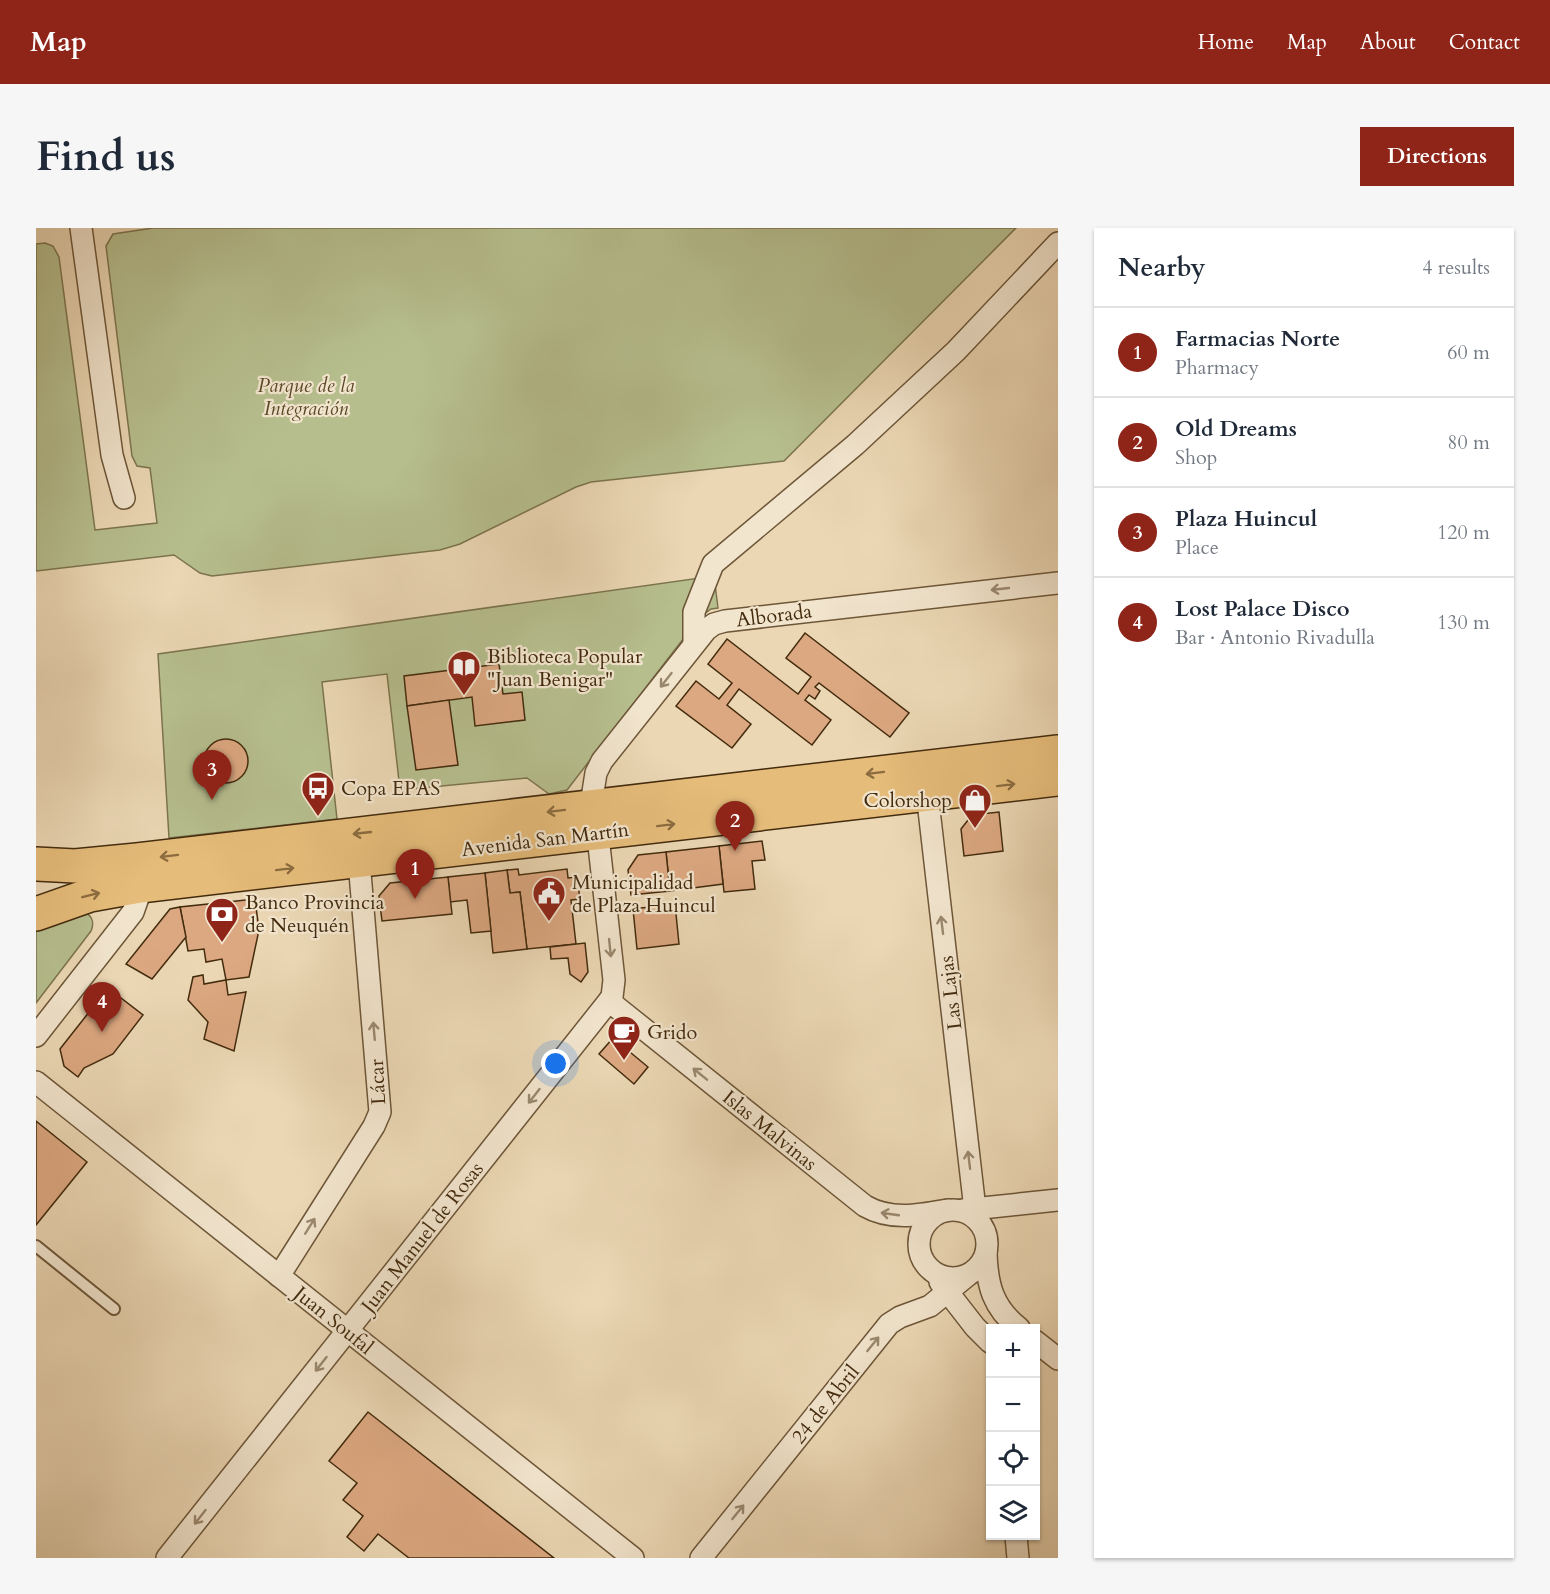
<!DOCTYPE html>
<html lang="en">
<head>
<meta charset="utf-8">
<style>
  body { margin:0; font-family:Cardo,serif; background:#f6f6f7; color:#1f2937 }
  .controls { position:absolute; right:18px; bottom:18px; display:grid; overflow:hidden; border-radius:0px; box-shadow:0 2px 4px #0004 }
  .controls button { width:54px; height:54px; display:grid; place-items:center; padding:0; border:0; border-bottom:2px solid #e0e1e3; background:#fff; color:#1f2937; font:30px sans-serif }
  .you { position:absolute; left:520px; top:836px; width:21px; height:21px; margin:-15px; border:4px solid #fff; border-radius:50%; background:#1a73e8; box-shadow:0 0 0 9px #1a73e833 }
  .badge { display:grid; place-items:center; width:39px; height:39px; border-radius:50%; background:#8f2418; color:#fff; font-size:20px; font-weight:700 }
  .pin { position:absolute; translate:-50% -50px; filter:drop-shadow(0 2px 3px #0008) }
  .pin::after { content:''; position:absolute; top:32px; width:21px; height:18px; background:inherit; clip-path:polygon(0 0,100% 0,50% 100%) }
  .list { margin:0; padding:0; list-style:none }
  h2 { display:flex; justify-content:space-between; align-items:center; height:78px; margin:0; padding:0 24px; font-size:26px }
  h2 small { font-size:20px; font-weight:400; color:#747a83 }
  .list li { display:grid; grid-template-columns:39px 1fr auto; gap:18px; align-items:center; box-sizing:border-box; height:90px; padding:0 24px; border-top:2px solid #e0e1e3 }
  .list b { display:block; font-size:22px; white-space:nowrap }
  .list p { margin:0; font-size:20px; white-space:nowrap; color:#747a83 }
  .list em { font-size:20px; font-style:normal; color:#747a83 }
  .icon { flex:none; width:33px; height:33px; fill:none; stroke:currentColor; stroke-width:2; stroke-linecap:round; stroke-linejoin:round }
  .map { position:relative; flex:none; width:1022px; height:1330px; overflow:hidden; border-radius:0px }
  header { display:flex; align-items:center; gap:36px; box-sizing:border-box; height:84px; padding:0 30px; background:#8f2418; color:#fff }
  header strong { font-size:28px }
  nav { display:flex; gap:33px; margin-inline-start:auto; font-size:21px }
  .intro { display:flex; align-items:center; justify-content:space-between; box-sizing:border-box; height:144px; padding:0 36px }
  h1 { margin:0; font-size:42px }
  .button { padding:15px 27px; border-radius:0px; background:#8f2418; color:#fff; font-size:21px; font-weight:700 }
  main { display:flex; gap:36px; padding:0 36px }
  aside { flex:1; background:#fff; border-radius:0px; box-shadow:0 2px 4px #0004 }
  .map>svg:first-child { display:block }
  .green { fill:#b6be8e; stroke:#7c744e; stroke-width:1.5 }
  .building { fill:#dca881; stroke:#432b0e; stroke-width:1.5 }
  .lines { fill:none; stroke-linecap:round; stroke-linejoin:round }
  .service-casing { stroke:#6d5638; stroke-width:14 }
  .minor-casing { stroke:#6d5638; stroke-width:24 }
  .trunk-casing { stroke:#432b0e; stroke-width:36 }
  .service { stroke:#f2e5ce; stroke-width:10 }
  .minor { stroke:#f2e5ce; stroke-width:21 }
  .trunk { stroke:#e6bc7a; stroke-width:33 }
  .oneway { stroke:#9a886e }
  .oneway2 { stroke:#8c6c3f }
  .labels { text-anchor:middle; stroke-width:4.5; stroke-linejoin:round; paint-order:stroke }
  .park-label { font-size:20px; font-style:italic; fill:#5a4828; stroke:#f2e5ce }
  .street-label { font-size:20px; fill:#432b0e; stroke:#f2e5ce }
  .poi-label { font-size:20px; fill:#432b0e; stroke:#f2e5ce; text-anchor:start }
</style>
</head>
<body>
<header>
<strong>Map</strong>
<nav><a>Home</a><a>Map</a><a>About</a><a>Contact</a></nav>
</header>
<div class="intro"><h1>Find us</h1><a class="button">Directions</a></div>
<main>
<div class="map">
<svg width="1022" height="1330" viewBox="0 0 1022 1330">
  <rect width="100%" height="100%" fill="#ebd7b4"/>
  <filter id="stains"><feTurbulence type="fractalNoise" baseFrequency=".00333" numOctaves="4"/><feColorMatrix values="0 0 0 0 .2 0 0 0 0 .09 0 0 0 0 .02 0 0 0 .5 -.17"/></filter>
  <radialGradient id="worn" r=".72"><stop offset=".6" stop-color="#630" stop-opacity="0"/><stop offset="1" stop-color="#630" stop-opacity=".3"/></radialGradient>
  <g class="green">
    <path d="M117,0H980L748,233L555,254L540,259L424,316L404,322L176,348L164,345L138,327L0,343V16L9,15L17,18L23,29L59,302L121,295L114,240L101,238L96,228L70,18L77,6Z"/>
    <path d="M678,348L682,380L675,381L664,389L531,562L513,566L491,550L364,562L351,446L286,454L301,591L133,610L122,426Z"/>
    <path d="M43,684L50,685C57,689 58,696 55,703L0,775V703Z"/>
  </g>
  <g class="building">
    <path d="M769,405L873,485L854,509L783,455L779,459L784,463L779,471L773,467L769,472L795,492L776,517L703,461L691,477L715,496L696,520L640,478L660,453L683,471L696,455L672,436L691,411L762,466L775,449L750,430Z"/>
    <path d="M463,436L467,466L486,464L489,492L439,498L436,469L371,478L368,448Z"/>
    <path d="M413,472L422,537L380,542L371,478Z"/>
    <circle cx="190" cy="533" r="22"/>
    <path d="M963,584L967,623L928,628L925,601L936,587Z"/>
    <path d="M726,613L729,632L716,633L719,661L688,664L683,618Z"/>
    <path d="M683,618L687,656L634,663L630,624Z"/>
    <path d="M630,624L634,663L595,667L592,642L602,627Z"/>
    <path d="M482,641L483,647L531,641L532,650L541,649L544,671L535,672L540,716L491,721L484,664L474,665L471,642Z"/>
    <path d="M471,642L474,665L484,664L491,721L457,725L449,645Z"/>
    <path d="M449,645L455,703L435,705L431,672L414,674L412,649Z"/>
    <path d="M412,649L416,686L346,693L343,668L354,655Z"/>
    <path d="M219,671L223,702L213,749L190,752L186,731L170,734L168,721L152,723L144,679Z"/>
    <path d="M639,676L643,716L601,721L597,681Z"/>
    <path d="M144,679L150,709L116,751L90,736L134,681Z"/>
    <path d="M549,715L552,744L545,754L534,746L532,730L515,731L514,719Z"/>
    <path d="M167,747L168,756L190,752L192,767L210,764L198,823L168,811L172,794L152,772L157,749Z"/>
    <path d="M72,760L107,787L77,826L48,840L42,849L28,838L24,821Z"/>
    <path d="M577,810L612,839L598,856L563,826Z"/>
    <path d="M0,893L51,934L0,997Z"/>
    <path d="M332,1184L518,1330H373L342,1306L328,1323L311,1309L327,1288L307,1272L321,1255L293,1233Z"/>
  </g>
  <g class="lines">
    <defs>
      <path id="service" d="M0,1018L78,1081"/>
      <g id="minor">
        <path d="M45,0L76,227L88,270"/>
        <path d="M658,416V384L677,336L819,217L920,123L1022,15"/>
        <path d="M890,556L940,990"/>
        <path d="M573,773L829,978C855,993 884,987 912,982"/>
        <path d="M0,808L97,684L103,667V648"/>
        <path d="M0,854L597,1330"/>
        <circle cx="917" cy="1016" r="34"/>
        <path d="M927,982L1022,972"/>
        <path d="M950,1025C951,1057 957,1080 983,1100"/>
        <path d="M243,1048L338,898L344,884L323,633"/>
        <path d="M904,1054L939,1099L954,1114"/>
        <path d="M999,1113L1022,1131"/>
        <path d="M980,1308L982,1330"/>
        <path d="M131,1330L576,769L578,752L557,564L560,545L566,533L670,402L678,396L689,393L1022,355"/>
        <path d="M665,1330L853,1096L864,1089L894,1078L932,1047"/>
      </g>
      <g id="trunk">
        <path d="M0,636L39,638L101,632L1022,524"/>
        <path d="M0,686L54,667L104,658L1022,551"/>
      </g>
    </defs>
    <use href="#service" class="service-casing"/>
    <use href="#minor" class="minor-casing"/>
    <use href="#trunk" class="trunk-casing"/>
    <use href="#service" class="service"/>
    <use href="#minor" class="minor"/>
    <use href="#trunk" class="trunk"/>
  </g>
  <defs><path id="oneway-shaft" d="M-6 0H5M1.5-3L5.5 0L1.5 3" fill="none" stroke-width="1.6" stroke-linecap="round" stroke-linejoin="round" transform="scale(1.5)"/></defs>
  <g class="oneway">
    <use href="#oneway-shaft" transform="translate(964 361) rotate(174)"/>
    <use href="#oneway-shaft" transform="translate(630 452) rotate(128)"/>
    <use href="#oneway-shaft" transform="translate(906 697) rotate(-97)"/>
    <use href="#oneway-shaft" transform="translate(574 720) rotate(84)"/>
    <use href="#oneway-shaft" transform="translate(338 803) rotate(-95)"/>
    <use href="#oneway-shaft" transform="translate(664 846) rotate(-141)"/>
    <use href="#oneway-shaft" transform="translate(498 868) rotate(128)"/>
    <use href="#oneway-shaft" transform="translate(933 932) rotate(-97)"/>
    <use href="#oneway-shaft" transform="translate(854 986) rotate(-172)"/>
    <use href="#oneway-shaft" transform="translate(274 998) rotate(-58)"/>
    <use href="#oneway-shaft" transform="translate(837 1116) rotate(-51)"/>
    <use href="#oneway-shaft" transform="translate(285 1136) rotate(128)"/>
    <use href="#oneway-shaft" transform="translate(702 1284) rotate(-51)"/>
    <use href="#oneway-shaft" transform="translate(164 1289) rotate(128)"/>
  </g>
  <g class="oneway2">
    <use href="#oneway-shaft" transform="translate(839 545) rotate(173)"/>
    <use href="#oneway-shaft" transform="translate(970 557) rotate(-7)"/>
    <use href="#oneway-shaft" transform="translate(520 583) rotate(173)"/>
    <use href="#oneway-shaft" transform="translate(630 597) rotate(-7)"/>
    <use href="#oneway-shaft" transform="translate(326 605) rotate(174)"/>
    <use href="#oneway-shaft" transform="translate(133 628) rotate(173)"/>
    <use href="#oneway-shaft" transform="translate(249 641) rotate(-7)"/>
    <use href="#oneway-shaft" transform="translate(55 667) rotate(-14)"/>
  </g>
  <defs>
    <symbol id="library-pin" viewBox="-11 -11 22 30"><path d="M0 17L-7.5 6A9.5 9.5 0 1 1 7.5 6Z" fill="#8f2418" stroke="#f2e5ce"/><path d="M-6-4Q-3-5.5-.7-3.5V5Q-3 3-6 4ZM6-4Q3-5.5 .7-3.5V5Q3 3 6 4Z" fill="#fff"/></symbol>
    <symbol id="bus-pin" viewBox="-11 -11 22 30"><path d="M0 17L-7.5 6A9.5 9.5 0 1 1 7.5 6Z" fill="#8f2418" stroke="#f2e5ce"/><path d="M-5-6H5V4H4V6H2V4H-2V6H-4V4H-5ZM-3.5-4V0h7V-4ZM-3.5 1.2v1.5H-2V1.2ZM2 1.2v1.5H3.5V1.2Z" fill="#fff"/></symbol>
    <symbol id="shop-pin" viewBox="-11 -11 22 30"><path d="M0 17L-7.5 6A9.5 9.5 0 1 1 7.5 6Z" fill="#8f2418" stroke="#f2e5ce"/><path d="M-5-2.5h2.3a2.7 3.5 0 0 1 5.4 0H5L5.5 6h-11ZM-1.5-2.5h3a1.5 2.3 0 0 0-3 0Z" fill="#fff"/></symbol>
    <symbol id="civic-pin" viewBox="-11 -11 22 30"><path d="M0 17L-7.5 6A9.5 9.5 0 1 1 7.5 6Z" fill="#8f2418" stroke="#f2e5ce"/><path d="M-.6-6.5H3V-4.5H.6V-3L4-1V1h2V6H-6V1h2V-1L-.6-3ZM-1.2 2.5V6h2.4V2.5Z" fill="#fff"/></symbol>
    <symbol id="bank-pin" viewBox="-11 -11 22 30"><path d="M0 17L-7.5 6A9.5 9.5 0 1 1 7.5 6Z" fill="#8f2418" stroke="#f2e5ce"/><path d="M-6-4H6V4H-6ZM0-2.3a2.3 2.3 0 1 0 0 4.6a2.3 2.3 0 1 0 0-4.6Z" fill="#fff"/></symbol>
    <symbol id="cafe-pin" viewBox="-11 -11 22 30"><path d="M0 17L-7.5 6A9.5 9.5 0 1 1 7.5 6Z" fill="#8f2418" stroke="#f2e5ce"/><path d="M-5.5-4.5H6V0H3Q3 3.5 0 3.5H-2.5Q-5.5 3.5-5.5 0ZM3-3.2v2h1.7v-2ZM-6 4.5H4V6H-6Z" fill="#fff"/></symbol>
  </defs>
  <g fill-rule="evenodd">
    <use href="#library-pin" x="409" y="420" width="38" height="52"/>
    <use href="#bus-pin" x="263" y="541" width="38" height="52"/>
    <use href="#shop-pin" x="920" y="553" width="38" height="52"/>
    <use href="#civic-pin" x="494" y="646" width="38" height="52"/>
    <use href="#bank-pin" x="167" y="667" width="38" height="52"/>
    <use href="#cafe-pin" x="569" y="785" width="38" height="52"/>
  </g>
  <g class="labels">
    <g class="park-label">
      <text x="270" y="164">Parque de la<tspan x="270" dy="23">Integración</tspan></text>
    </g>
    <g class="street-label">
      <text transform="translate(738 387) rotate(-7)" y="7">Alborada</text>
      <text transform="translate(509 611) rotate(-7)" y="7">Avenida San Martín</text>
      <text transform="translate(914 765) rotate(-97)" y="7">Las Lajas</text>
      <text transform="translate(341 854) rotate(-93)" y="7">Lácar</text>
      <text transform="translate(734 902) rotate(39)" y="7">Islas Malvinas</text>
      <text transform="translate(386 1009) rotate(-52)" y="7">Juan Manuel de Rosas</text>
      <text transform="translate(298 1092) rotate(39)" y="7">Juan Soufal</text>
      <text transform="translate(789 1176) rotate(-51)" y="7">24 de Abril</text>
    </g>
    <g class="poi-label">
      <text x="451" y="435">Biblioteca Popular<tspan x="451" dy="23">"Juan Benigar"</tspan></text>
      <text x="305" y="567">Copa EPAS</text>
      <text x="916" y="579" text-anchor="end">Colorshop</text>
      <text x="536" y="661">Municipalidad<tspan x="536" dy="23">de Plaza Huincul</tspan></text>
      <text x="209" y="681">Banco Provincia<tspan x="209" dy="23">de Neuquén</tspan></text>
      <text x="611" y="811">Grido</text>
    </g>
  </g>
  <rect width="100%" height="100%" filter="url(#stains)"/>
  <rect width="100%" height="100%" fill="url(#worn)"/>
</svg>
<div class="controls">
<button>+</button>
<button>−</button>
<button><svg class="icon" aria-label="locate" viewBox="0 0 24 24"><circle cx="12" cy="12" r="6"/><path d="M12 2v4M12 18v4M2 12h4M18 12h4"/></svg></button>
<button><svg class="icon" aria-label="layers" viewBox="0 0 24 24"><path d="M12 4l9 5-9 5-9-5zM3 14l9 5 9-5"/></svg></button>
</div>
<div class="you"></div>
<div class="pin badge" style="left:379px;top:671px">1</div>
<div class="pin badge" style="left:699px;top:623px">2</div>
<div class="pin badge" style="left:176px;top:572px">3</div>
<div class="pin badge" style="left:66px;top:804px">4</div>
</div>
<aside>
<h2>Nearby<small>4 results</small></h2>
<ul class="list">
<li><span class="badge">1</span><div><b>Farmacias Norte</b><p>Pharmacy</p></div><em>60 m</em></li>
<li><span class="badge">2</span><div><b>Old Dreams</b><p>Shop</p></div><em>80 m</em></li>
<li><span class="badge">3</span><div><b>Plaza Huincul</b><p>Place</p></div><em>120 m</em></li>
<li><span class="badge">4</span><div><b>Lost Palace Disco</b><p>Bar · Antonio Rivadulla</p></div><em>130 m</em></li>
</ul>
</aside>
</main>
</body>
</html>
